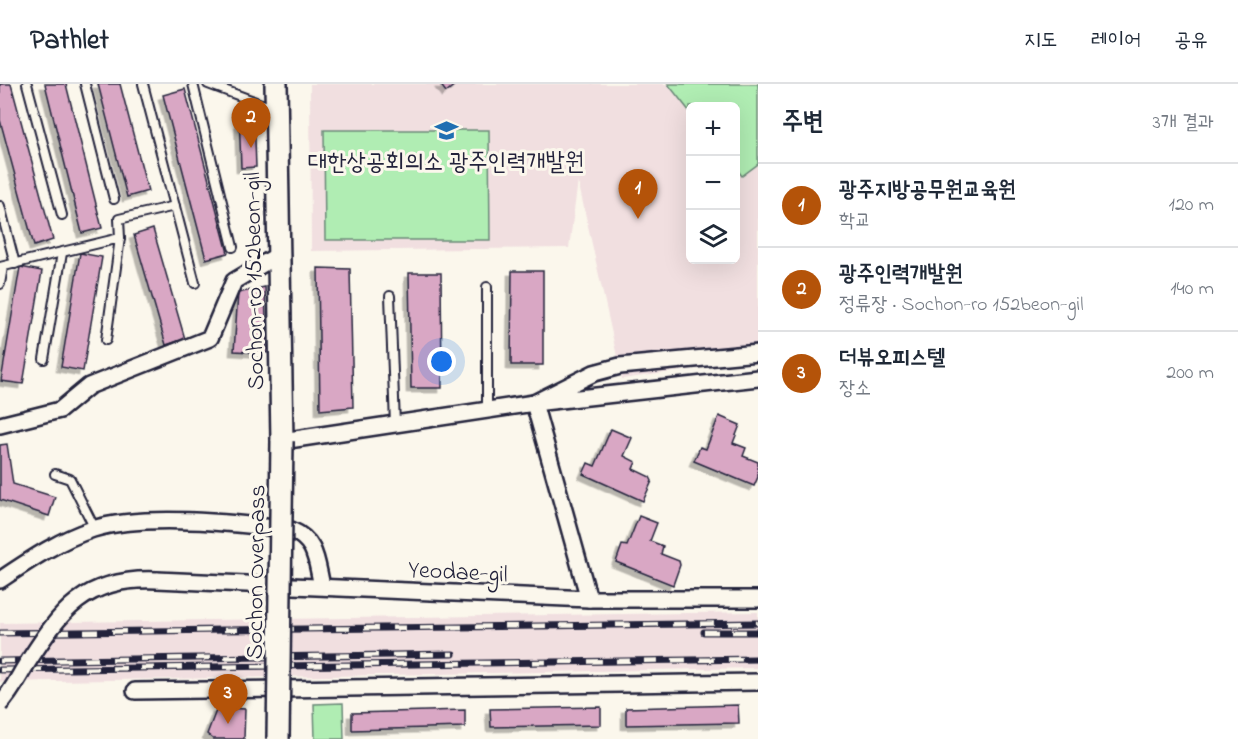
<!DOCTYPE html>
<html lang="ko">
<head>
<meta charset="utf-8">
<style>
  body { margin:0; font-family:"Indie Flower","Poor Story",sans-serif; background:#f6f6f7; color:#1f2937 }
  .controls { position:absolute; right:18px; top:18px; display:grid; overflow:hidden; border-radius:9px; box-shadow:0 6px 24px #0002 }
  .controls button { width:54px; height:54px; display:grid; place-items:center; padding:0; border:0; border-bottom:2px solid #e0e1e3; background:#fff; color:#1f2937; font:30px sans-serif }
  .you { position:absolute; left:442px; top:278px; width:21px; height:21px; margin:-15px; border:4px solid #fff; border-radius:50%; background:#1a73e8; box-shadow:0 0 0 9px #1a73e833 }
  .badge { display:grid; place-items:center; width:39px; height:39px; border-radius:50%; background:#b45309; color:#fff; font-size:20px; font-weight:700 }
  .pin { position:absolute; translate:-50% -50px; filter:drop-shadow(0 2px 3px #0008) }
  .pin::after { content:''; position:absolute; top:32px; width:21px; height:18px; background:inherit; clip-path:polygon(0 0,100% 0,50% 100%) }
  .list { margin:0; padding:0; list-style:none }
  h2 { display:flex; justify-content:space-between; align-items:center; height:78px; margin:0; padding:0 24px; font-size:26px }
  h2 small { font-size:20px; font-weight:400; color:#747a83 }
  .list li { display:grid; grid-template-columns:39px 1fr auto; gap:18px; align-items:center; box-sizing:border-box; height:84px; padding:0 24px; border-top:2px solid #e0e1e3 }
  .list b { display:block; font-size:22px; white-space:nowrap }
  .list p { margin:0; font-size:20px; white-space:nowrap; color:#747a83 }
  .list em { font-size:20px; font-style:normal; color:#747a83 }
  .icon { flex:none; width:33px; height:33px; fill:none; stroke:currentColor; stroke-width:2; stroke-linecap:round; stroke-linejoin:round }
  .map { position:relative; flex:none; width:758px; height:655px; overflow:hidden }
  header { display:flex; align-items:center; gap:36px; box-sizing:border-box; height:84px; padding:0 30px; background:#fff; border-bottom:2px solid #e0e1e3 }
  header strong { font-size:28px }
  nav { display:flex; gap:33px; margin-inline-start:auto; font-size:21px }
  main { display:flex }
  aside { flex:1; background:#fff }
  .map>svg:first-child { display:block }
  .built { fill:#f1dfe0; fill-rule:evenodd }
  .green { fill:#b0edb3; stroke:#698877; stroke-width:1.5 }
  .building { fill:#d9a7c4; stroke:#22223b; stroke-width:1.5; filter:url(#shadow) }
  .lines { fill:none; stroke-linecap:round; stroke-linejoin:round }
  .lane-casing { stroke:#22223b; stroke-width:12 }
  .street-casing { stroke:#22223b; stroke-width:20 }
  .secondary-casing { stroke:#22223b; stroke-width:26 }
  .lane { stroke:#fbf7ec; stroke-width:8 }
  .street { stroke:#fbf7ec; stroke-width:15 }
  .secondary { stroke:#fbf7ec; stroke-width:21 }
  .rail-casing { stroke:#22223b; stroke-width:7 }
  .rail { stroke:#fbf7ec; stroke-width:4.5; stroke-dasharray:14; stroke-linecap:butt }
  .street-bridge-casing { stroke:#22223b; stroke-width:20; stroke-linecap:butt }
  .secondary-bridge-casing { stroke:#22223b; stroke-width:26; stroke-linecap:butt }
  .street-bridge { stroke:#fbf7ec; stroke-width:15 }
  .secondary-bridge { stroke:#fbf7ec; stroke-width:21 }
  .labels { text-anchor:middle; stroke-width:6; stroke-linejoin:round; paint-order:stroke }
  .poi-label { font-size:24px; fill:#22223b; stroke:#fbf7ec }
  .street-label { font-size:24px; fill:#22223b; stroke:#fbf7ec }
</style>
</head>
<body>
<header>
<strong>Pathlet</strong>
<nav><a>지도</a><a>레이어</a><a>공유</a></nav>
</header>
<main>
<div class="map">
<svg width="758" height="655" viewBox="0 0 758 655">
  <defs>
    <filter id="shadow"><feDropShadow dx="-4.5" dy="4.5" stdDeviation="0" flood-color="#0004"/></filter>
  </defs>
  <rect width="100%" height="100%" fill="#fbf7ec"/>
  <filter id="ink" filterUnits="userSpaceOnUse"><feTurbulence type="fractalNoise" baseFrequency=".0167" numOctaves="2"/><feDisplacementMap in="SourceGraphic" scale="12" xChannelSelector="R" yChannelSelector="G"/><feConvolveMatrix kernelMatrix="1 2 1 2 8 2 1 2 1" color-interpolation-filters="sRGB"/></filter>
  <g filter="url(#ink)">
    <g class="built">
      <path d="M310,0H758V276L622,295L578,97L569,164L311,167ZM690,22H736V176H690Z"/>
      <path d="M758,528V584L0,598V539Z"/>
    </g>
    <g class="green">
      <path d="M668,0H758V80L742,92L736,84V22H690V28Z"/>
      <path d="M324,46H489L490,156H325Z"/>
      <path d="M343,619L344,655H315L314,620Z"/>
    </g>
    <g class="building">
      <path d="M0,0H11L53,156L34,162L0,36Z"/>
      <path d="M45,0H66L102,144L82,149Z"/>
      <path d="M98,0H120L148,107L127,113Z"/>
      <path d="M440,0H456L446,8Z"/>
      <path d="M185,5L228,169L206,175L163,11Z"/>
      <path d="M254,28L256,83L241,84L239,29Z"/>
      <path d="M153,145L185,255L166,261L134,151Z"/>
      <path d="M80,169L102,173L83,287L61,283Z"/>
      <path d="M20,183L42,187L23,300L1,297Z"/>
      <path d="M318,184L350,185L353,323L320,326Z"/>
      <path d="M512,187H543V281H511Z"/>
      <path d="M409,189H441L442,304H411Z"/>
      <path d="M265,203L267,269L234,267L238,209Z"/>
      <path d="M719,332L740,341L733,359L746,364L743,372L758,378V393L754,402L694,377L700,363L706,365Z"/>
      <path d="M611,345L632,354L624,372L636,378L633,385L650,393L652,397L643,417L583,390L588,379L595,382Z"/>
      <path d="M7,360L13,400L55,413L49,432L0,416V361Z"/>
      <path d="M639,432L657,439L650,457L663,462L661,470L679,477L680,481L673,501L616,478L622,461L627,462Z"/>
      <path d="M738,621L739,639L626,641V624Z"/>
      <path d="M601,623V641L491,643L490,625Z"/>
      <path d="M217,624L230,631L231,624L245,625L244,655H213L207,650Z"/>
      <path d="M465,626V643L352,646V629Z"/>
    </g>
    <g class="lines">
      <defs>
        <g id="lane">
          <path d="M27,0L62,131"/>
          <path d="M85,0L114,115"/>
          <path d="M143,0L195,199"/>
          <path d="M193,0L233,163"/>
          <path d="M208,0L275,25"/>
          <path d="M0,122L15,180"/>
          <path d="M0,183L120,154L119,135L175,122"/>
          <path d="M0,200L3,183"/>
          <path d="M487,203V326"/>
          <path d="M390,212L395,340"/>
          <path d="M106,256L120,154"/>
          <path d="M44,275L62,169"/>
          <path d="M55,390L70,395L95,445"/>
        </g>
        <g id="street">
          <path d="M0,341L60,326L89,302L210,254L234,197L278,171"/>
          <path d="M282,357L534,319L758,294"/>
          <path d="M0,496C30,476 59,456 93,445C145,429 237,439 291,446C317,457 316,477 322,502"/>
          <path d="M157,496L589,515H758"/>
          <path d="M589,515L534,319L594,289L620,282L758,269"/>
          <path d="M135,607L758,598"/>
        </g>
        <path id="secondary" d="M276,0L282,357"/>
      </defs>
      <use href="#lane" class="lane-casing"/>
      <use href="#street" class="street-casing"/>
      <use href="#secondary" class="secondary-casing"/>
      <use href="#lane" class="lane"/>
      <use href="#street" class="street"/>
      <use href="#secondary" class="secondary"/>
      <defs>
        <g id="rail">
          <path d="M704,548H758"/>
          <path d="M0,549L758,539"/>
          <path d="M0,577L453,570"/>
          <path d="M0,586L758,575"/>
        </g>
      </defs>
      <use href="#rail" class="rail-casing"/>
      <use href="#rail" class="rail"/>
      <defs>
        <path id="street-bridge" d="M0,620C11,609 18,594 26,581C61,526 85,493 157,496"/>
        <path id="secondary-bridge" d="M278,655L282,357"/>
      </defs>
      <use href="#street-bridge" class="street-bridge-casing"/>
      <use href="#secondary-bridge" class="secondary-bridge-casing"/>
      <use href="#street-bridge" class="street-bridge"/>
      <use href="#secondary-bridge" class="secondary-bridge"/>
    </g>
  </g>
  <defs>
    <symbol id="school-bare" viewBox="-9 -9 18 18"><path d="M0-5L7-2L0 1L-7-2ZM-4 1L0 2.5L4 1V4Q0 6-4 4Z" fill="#1f6fb2" stroke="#fbf7ec" stroke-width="2.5" paint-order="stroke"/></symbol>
  </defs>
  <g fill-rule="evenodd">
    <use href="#school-bare" x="430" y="30" width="33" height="33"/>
  </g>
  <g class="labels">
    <g class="poi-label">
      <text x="446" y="85">대한상공회의소 광주인력개발원</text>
    </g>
    <g class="street-label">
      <text transform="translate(253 197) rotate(-91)" y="8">Sochon-ro 152beon-gil</text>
      <text transform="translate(458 487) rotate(3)" y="8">Yeodae-gil</text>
      <text transform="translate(255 488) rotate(-89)" y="8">Sochon Overpass</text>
    </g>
  </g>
</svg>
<div class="controls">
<button>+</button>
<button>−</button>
<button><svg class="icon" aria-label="layers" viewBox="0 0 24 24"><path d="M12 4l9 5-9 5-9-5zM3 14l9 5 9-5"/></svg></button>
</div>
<div class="you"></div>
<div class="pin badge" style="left:638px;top:135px">1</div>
<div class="pin badge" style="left:251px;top:64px">2</div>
<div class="pin badge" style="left:228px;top:640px">3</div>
</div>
<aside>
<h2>주변<small>3개 결과</small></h2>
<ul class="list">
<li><span class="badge">1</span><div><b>광주지방공무원교육원</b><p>학교</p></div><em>120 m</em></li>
<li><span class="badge">2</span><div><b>광주인력개발원</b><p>정류장 · Sochon-ro 152beon-gil</p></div><em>140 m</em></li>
<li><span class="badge">3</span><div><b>더뷰오피스텔</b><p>장소</p></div><em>200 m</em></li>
</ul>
</aside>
</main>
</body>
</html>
